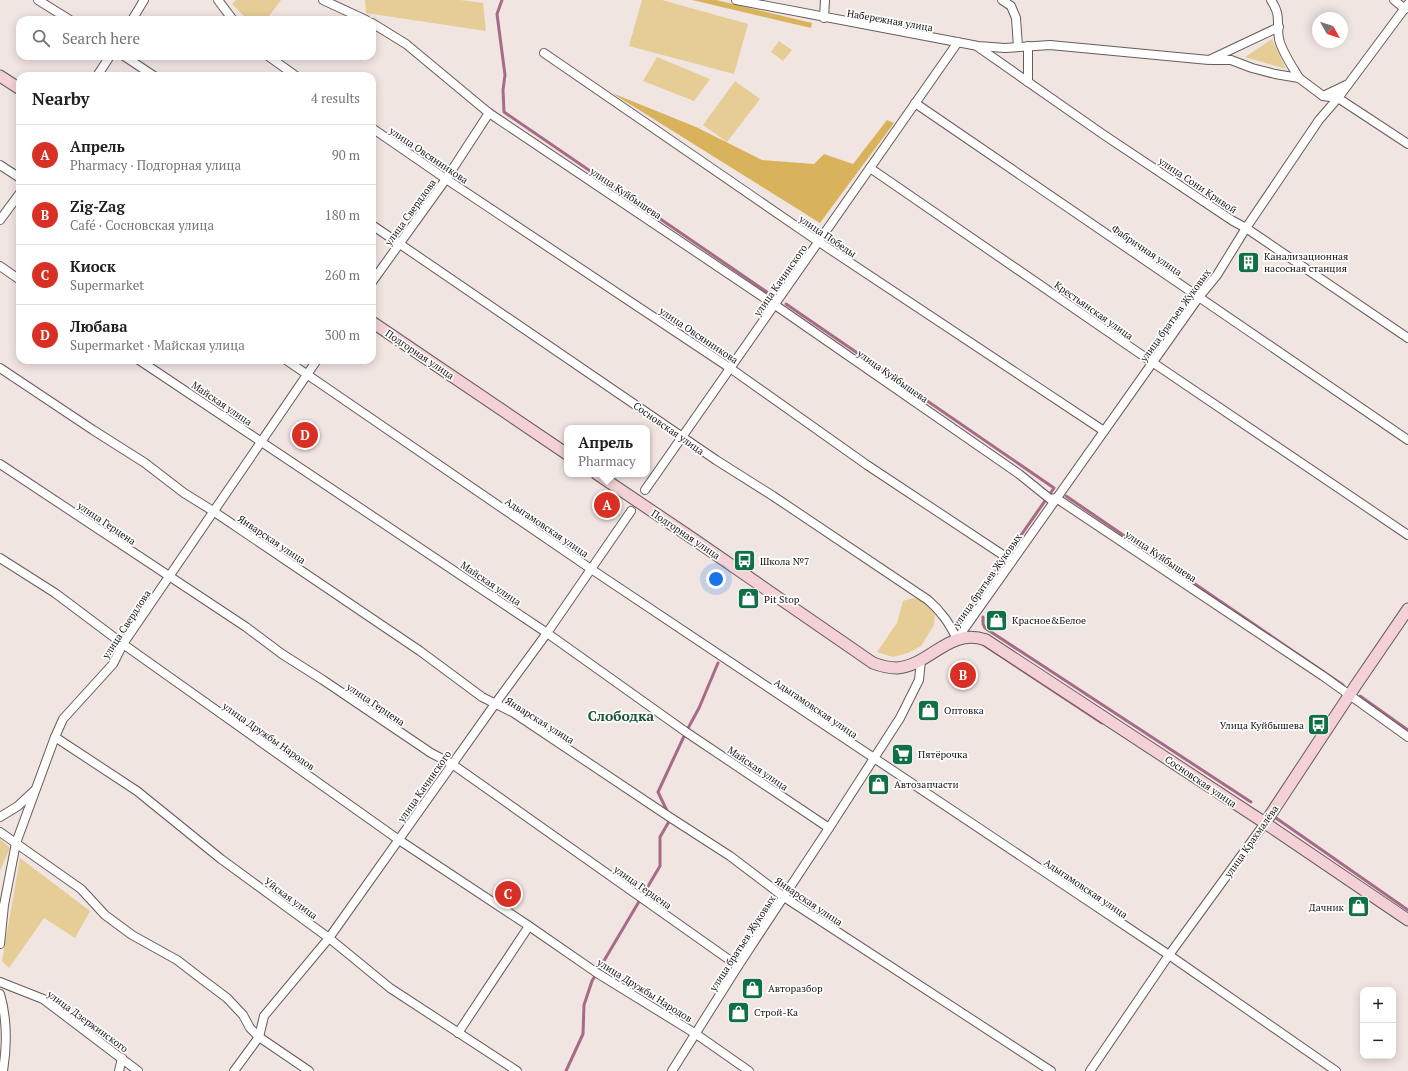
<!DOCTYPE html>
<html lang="en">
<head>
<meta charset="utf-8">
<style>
  body { margin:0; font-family:"PT Serif",serif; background:#f2f2f2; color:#202124 }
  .controls { position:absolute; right:12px; bottom:12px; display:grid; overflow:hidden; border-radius:8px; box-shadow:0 2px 10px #0003 }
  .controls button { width:36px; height:36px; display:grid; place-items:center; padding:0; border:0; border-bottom:1px solid #e0e0e0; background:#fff; color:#202124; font:20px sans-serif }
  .compass { position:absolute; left:1312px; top:12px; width:36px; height:36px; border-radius:50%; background:#fff; box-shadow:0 2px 10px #0003; rotate:129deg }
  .you { position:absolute; left:716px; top:579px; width:14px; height:14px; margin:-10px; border:3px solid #fff; border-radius:50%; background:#1a73e8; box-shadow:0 0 0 6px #1a73e833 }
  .badge { display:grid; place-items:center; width:26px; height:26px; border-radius:50%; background:#d93025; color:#fff; font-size:13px; font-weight:700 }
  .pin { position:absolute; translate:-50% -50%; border:2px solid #fff; box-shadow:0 1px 4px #0006 }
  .popup { position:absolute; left:564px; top:425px; width:86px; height:52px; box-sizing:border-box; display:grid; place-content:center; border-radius:8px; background:#fff; filter:drop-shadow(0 1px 3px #0005); font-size:13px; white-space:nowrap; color:#757577 }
  .popup b { font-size:15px; color:#202124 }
  .popup::after { content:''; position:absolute; left:50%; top:100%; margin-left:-8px; border:8px solid transparent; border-top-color:#fff }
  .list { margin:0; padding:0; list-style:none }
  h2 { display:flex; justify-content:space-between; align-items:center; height:52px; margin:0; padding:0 16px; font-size:17px }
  h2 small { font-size:13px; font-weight:400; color:#757577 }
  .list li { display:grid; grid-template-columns:26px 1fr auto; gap:12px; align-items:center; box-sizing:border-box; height:60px; padding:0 16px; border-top:1px solid #e0e0e0 }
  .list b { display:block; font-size:15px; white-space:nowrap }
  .list p { margin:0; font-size:13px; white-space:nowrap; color:#757577 }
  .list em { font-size:13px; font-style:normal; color:#757577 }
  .icon { flex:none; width:22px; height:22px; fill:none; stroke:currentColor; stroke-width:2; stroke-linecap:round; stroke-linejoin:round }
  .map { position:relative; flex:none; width:1408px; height:1071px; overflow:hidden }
  .search { position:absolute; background:#fff; box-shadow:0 2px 10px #0003; left:16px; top:16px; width:360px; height:44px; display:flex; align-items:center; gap:10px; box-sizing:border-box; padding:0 14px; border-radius:12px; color:#757577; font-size:15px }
  .panel { position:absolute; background:#fff; box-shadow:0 2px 10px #0003; left:16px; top:72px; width:360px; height:292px; border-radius:12px }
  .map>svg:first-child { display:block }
  .green { fill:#e6cc95 }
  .forest { fill:#d9b35c }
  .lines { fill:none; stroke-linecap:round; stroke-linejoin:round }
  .stream { stroke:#a76b88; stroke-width:3 }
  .street-casing { stroke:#665c59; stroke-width:10 }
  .secondary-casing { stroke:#665c59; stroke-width:13 }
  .street { stroke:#fff; stroke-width:8 }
  .secondary { stroke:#f3d1d6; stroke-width:11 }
  .labels { text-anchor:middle; stroke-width:3.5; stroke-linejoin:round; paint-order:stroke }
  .street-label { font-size:10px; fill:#171312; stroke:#fff }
  .poi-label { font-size:10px; fill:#171312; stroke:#fff; text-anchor:start }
  .district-label { font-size:14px; font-weight:bold; fill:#165335; stroke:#fff }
</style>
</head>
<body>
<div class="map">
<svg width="1408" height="1071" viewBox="0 0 1408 1071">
  <rect width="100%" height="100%" fill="#f1e5e2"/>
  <g class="green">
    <path d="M236,0H281L266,20H248L232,4Z"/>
    <path d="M365,0H460L483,3L486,31L366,13Z"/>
    <path d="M642,0H662L748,24L734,74L629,46Z"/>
    <path d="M1272,39L1286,69L1245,57Z"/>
    <path d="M779,41L792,50L783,61L771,52Z"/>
    <path d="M657,57L710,79L694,101L643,81Z"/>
    <path d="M735,81L760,99L727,142L703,125Z"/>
    <path d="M913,598L922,599L932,607L935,615L934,625L921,646L908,653L893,657L877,652L897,623L903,601Z"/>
    <path d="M0,839L10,848L0,871Z"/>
    <path d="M20,858L90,911L75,938L44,918L9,968L2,961Z"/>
  </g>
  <g class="forest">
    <path d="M692,0H716L812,23L811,28Z"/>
    <path d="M612,93L696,127L762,160L814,164L824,154L853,164L887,120L894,123L820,223Z"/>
  </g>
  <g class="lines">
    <g class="stream">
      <path d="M502,0L497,14L505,75L503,90L504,112L767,292"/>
      <path d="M786,304L1054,488L970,608"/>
      <path d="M1066,496L1343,685"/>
      <path d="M983,617V624L985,628L1251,802"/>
      <path d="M981,643L1102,723"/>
      <path d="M1360,696L1408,730"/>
      <path d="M668,813L658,792L686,732L699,708L718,663"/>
      <path d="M1276,818L1408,910"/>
      <path d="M566,1071L583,1034L584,1005L592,981L660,866V837L671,818"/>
    </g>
    <defs>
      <g id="street">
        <path d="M38,0L70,20"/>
        <path d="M218,0L233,20"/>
        <path d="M323,0L366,20"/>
        <path d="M736,0L978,46L1005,48L1050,45L1209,60L1279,27"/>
        <path d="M1002,0L1011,6L1016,18L1018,47"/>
        <path d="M1271,0C1282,17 1276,22 1279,39C1282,52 1292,66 1299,78"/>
        <path d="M1394,0L1405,9"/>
        <path d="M824,18L825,0"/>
        <path d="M132,20L144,0"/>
        <path d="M372,23L406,44L489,113L775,305L1019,474L1050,499L1056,498L1323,676L1408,737"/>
        <path d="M1028,46V82"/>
        <path d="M978,47L1104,135L1233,221L1246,228L1408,338"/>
        <path d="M544,53L819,242L1104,431"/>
        <path d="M124,56L154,76"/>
        <path d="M268,56L296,76"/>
        <path d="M1212,60H1231L1252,68L1275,74L1299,78L1323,96L1338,98L1408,144"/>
        <path d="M97,76L110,56"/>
        <path d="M1323,96L1346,85"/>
        <path d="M915,103L1408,440"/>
        <path d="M372,128L446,179L730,368L867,465L1012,561"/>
        <path d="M0,165L20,178"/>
        <path d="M870,168L1152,362L1408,535"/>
        <path d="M0,220L20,193"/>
        <path d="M372,225L716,460L773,496L928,600C942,612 949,623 957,639L1199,297L1217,275L1246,228L1319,120L1338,98L1408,4"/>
        <path d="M0,266L20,280"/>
        <path d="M372,282L446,179L489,113"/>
        <path d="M139,360L547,633L686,732L829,828"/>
        <path d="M286,360L591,569L1169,955L1336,1071"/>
        <path d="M0,368L93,430L145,463L184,493L213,511L420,651L482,697L514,713L671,818L730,856L784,897L1051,1071"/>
        <path d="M0,464L246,627L282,654L323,680L431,753L452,764L738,966"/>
        <path d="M645,490L958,42"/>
        <path d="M0,558L55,593L123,644L399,840L529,926L597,973L696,1034L749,1071"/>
        <path d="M55,737L137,791L221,859L329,938L390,988L517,1071"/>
        <path d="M0,817L18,806L34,791"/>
        <path d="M0,832L81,889L105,915L132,935L177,960L203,980L227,998L243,1015L250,1028L259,1037L309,1071"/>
        <path d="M0,944L4,905L16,843L55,737L63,719L113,664L123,644L317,360"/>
        <path d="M0,982L43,999L138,1071"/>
        <path d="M0,994C7,1018 7,1046 3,1071"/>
        <path d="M458,1033L529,926"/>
        <path d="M119,1071L122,1058"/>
        <path d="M234,1071L259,1037L264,1016L329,938L495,704L547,633L631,511"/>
        <path d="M672,1071L738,966L829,828L900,718L919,680L921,660"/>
        <path d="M1090,1071L1169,955L1265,823"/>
      </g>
      <g id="secondary">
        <path d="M0,76L20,89"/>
        <path d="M372,322L567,454"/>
        <path d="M597,474L692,538L873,663C881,666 889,668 897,668C931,665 949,627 986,640L1265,823L1408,920"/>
        <path d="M1265,823L1356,685L1408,609"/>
      </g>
    </defs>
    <use href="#street" class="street-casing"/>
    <use href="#secondary" class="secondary-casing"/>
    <use href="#street" class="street"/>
    <use href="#secondary" class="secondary"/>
  </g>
  <defs>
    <symbol id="building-square" viewBox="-11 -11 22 22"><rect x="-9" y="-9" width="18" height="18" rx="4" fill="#0f7045" stroke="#fff"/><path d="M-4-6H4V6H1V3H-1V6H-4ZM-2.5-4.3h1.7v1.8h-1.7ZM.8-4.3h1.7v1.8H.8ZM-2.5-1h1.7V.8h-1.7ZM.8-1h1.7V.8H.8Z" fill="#fff"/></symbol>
    <symbol id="bus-square" viewBox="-11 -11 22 22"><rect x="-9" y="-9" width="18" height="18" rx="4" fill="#0f7045" stroke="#fff"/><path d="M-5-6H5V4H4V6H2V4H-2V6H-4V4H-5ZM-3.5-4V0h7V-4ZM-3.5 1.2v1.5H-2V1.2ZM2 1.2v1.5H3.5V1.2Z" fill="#fff"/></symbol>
    <symbol id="shop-square" viewBox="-11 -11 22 22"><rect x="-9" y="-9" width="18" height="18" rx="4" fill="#0f7045" stroke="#fff"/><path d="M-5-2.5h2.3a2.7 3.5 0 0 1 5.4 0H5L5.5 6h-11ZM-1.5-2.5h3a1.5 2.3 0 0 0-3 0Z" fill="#fff"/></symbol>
    <symbol id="supermarket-square" viewBox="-11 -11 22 22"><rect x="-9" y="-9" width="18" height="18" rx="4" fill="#0f7045" stroke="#fff"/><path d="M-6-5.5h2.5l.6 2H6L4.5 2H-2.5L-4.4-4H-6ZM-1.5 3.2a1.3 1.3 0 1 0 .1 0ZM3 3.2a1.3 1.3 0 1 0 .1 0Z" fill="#fff"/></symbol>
  </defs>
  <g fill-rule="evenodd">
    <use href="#building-square" x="1236" y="250" width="25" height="25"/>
    <use href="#bus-square" x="732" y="548" width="25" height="25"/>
    <use href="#shop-square" x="736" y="586" width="25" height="25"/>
    <use href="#shop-square" x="984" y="608" width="25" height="25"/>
    <use href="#shop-square" x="916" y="698" width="25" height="25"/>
    <use href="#bus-square" x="1306" y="712" width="25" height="25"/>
    <use href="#supermarket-square" x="890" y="742" width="25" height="25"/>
    <use href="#shop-square" x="866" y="772" width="25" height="25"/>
    <use href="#shop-square" x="1346" y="894" width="25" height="25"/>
    <use href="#shop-square" x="740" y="976" width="25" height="25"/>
    <use href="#shop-square" x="726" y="1000" width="25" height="25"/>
  </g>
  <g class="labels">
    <g class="street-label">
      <text transform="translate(890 20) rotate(10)" y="4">Набережная улица</text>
      <text transform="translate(429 155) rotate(34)" y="4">улица Овсянникова</text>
      <text transform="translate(1198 185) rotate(34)" y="4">улица Сони Кривой</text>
      <text transform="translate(626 193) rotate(34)" y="4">улица Куйбышева</text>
      <text transform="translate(410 212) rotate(-54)" y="4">улица Свердлова</text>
      <text transform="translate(828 236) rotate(34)" y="4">улица Победы</text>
      <text transform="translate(1147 250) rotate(34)" y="4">Фабричная улица</text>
      <text transform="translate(780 280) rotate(-55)" y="4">улица Качинского</text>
      <text transform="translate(1094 310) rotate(35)" y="4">Крестьянская улица</text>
      <text transform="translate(1175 315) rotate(-54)" y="4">улица братьев Жуковых</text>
      <text transform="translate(699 335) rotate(34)" y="4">улица Овсянникова</text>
      <text transform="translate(420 354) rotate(34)" y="4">Подгорная улица</text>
      <text transform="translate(893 376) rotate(35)" y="4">улица Куйбышева</text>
      <text transform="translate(222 403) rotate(34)" y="4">Майская улица</text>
      <text transform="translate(669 428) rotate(35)" y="4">Сосновская улица</text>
      <text transform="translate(107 523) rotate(34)" y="4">улица Герцена</text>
      <text transform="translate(547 527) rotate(34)" y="4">Адыгамовская улица</text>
      <text transform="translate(686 534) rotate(34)" y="4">Подгорная улица</text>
      <text transform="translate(272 539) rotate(34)" y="4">Январская улица</text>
      <text transform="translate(1161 556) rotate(34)" y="4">улица Куйбышева</text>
      <text transform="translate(987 580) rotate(-55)" y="4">улица братьев Жуковых</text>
      <text transform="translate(491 583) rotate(34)" y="4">Майская улица</text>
      <text transform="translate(126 624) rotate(-57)" y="4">улица Свердлова</text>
      <text transform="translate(376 704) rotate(34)" y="4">улица Герцена</text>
      <text transform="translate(816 708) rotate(34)" y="4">Адыгамовская улица</text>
      <text transform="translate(540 720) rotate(32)" y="4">Январская улица</text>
      <text transform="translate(269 736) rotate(35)" y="4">улица Дружбы Народов</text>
      <text transform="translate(758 768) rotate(34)" y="4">Майская улица</text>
      <text transform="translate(1201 781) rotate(34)" y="4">Сосновская улица</text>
      <text transform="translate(424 786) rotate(-55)" y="4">улица Качинского</text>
      <text transform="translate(1251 841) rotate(-55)" y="4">улица Крахмалёва</text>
      <text transform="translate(643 887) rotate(35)" y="4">улица Герцена</text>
      <text transform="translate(1086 888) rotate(34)" y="4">Адыгамовская улица</text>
      <text transform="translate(291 898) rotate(36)" y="4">Уйская улица</text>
      <text transform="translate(809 901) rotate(34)" y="4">Январская улица</text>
      <text transform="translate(742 943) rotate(-57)" y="4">улица братьев Жуковых</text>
      <text transform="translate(645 990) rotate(32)" y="4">улица Дружбы Народов</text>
      <text transform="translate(88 1021) rotate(36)" y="4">улица Дзержинского</text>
    </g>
    <g class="poi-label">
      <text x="1264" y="260">Канализационная<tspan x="1264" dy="12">насосная станция</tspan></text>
      <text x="760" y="565">Школа №7</text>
      <text x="764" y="603">Pit Stop</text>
      <text x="1012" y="624">Красное&amp;Белое</text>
      <text x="944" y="714">Оптовка</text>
      <text x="1304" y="729" text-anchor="end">Улица Куйбышева</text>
      <text x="918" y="758">Пятёрочка</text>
      <text x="894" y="788">Автозапчасти</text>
      <text x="1344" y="911" text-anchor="end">Дачник</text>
      <text x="768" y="992">Авторазбор</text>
      <text x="754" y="1016">Строй-Ка</text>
    </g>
    <g class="district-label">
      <text x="621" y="721">Слободка</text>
    </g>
  </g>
</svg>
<div class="controls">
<button>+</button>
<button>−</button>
</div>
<svg class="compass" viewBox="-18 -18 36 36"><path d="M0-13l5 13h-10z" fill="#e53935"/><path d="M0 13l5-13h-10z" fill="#757577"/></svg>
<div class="you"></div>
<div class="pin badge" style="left:607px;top:505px">A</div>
<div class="popup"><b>Апрель</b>Pharmacy</div>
<div class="pin badge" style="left:963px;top:675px">B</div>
<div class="pin badge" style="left:508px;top:894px">C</div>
<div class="pin badge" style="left:305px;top:435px">D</div>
<div class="search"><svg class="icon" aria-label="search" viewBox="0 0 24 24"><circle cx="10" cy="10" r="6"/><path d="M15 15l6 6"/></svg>Search here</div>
<section class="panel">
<h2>Nearby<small>4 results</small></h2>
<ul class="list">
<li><span class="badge">A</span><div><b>Апрель</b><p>Pharmacy · Подгорная улица</p></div><em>90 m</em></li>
<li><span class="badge">B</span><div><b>Zig-Zag</b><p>Café · Сосновская улица</p></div><em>180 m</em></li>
<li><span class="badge">C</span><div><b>Киоск</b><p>Supermarket</p></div><em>260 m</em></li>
<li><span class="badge">D</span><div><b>Любава</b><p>Supermarket · Майская улица</p></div><em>300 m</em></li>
</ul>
</section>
</div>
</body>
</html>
